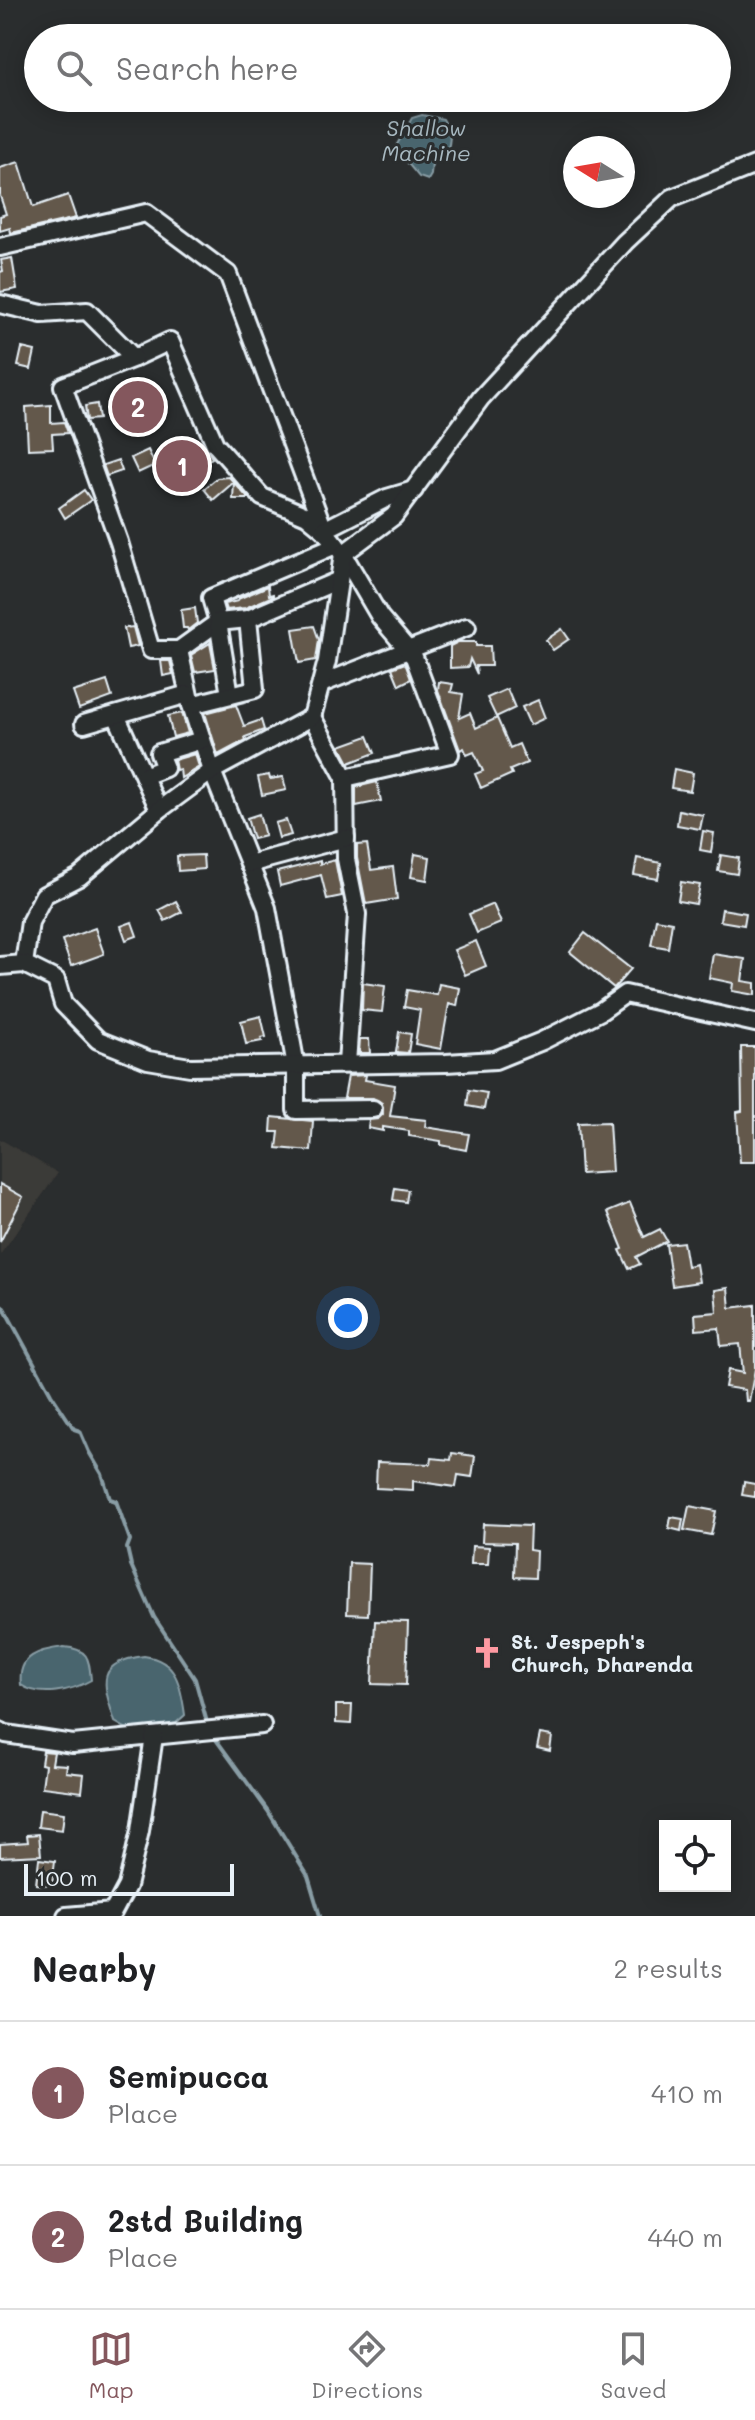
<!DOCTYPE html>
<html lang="en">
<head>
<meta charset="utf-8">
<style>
  body { margin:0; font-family:Mali,sans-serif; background:#f2f2f2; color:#202124 }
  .controls { position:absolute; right:24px; bottom:24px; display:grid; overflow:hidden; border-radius:0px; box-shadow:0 4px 20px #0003 }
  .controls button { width:72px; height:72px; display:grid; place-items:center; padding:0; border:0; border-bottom:2px solid #e0e0e0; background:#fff; color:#202124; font:40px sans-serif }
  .compass { position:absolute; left:563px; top:136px; width:72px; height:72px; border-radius:50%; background:#fff; box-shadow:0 4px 20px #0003; rotate:281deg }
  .scale { position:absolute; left:24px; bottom:20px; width:210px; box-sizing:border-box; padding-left:8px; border:4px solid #e8f1f8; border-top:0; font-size:22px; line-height:28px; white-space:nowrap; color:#e8f1f8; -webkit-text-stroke:6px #2a2d2e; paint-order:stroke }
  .you { position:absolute; left:348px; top:1318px; width:28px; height:28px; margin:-20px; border:6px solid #fff; border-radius:50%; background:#1a73e8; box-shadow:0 0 0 12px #1a73e833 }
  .badge { display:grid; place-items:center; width:52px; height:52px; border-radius:50%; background:#84575d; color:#fff; font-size:26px; font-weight:700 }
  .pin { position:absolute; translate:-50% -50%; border:4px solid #fff; box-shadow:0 2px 8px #0006 }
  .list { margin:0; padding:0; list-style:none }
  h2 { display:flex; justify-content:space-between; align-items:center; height:104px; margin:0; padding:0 32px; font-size:34px }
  h2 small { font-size:26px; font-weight:400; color:#757577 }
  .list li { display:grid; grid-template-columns:52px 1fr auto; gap:24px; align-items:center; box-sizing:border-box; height:144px; padding:0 32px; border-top:2px solid #e0e0e0 }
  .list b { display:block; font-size:30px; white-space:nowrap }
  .list p { margin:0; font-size:26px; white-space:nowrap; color:#757577 }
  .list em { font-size:26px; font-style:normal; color:#757577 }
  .icon { flex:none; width:44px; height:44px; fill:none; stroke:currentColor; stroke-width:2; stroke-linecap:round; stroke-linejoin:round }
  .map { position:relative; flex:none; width:755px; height:1916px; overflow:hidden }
  .search { position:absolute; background:#fff; box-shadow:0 4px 20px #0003; left:24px; right:24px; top:24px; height:88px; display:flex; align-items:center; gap:20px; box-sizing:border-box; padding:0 28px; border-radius:44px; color:#757577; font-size:30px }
  .sheet { height:392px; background:#fff }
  nav { display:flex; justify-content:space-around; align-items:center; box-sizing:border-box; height:112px; border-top:2px solid #e0e0e0; background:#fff; font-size:22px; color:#757577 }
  nav a { display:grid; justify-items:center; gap:4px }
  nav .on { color:#84575d }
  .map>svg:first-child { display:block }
  .built { fill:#3b3a37 }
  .water { fill:#49656e; stroke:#899da5; stroke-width:2 }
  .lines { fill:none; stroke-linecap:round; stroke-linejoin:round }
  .stream { stroke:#899da5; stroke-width:4 }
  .building { fill:#64594b; stroke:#e8f1f8; stroke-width:2 }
  .minor-casing { stroke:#e8f1f8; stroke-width:22 }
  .minor { stroke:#2a2d2e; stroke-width:16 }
  .labels { text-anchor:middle; stroke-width:6; stroke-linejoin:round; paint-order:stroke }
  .poi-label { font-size:20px; font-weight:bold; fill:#e8f1f8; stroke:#2a2d2e; text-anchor:start }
  .water-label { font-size:22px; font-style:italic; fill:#a8b9c1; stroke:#2a2d2e }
</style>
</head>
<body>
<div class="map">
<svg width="755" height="1916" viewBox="0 0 755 1916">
  <rect width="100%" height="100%" fill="#2a2d2e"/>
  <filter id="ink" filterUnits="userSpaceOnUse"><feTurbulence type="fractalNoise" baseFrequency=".0125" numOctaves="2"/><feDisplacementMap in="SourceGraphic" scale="16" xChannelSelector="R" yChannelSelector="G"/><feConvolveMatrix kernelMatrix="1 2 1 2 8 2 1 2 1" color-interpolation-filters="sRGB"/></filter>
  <g filter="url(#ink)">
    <path class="built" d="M0,1139L58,1173L0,1255Z"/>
    <g class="water">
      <path d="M422,115L443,119C455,137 451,153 432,163L431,175L428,180L419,177L395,148L412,118Z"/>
      <path d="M64,1647C89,1649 89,1659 91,1680C72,1691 40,1698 21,1685C17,1655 40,1650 64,1647Z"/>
      <path d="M144,1656C177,1660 181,1686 185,1715L176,1723L146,1728L127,1729L115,1722C103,1684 94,1662 144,1656Z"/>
    </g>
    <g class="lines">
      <g class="stream">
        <path d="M0,1305L4,1308L51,1394L74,1429L80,1431L89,1452L102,1474L110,1499L116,1501L130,1540L127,1548L131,1565L154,1617L195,1679L208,1726"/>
        <path d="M212,1734L268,1811L308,1876L320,1916"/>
      </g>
    </g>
    <g class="building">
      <path d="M19,162L33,207L68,195L76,218L11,233L10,228L0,231V216L6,214L0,196V168Z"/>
      <path d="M12,258L17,289L0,292V272L3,271L1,260Z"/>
      <path d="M22,348L35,351L31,369L18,366Z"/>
      <path d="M151,384L164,399L151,410L153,412L139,423L124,402L137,392L139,395Z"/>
      <path d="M97,404L99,419L87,420L85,406Z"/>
      <path d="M51,405V423L64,422L68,433L52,434L53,448L28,449L26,407Z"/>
      <path d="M191,447L205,448L212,458L169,487L158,470Z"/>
      <path d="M148,450L155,465L138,473L131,458Z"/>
      <path d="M118,460L122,471L107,476L103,465Z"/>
      <path d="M229,477L247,497V499H233L234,482L213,500L204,489L217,478Z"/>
      <path d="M84,490L91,500L65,518L59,508Z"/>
      <path d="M268,586L269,595L273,594V596L245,608L226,610L224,604L238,601V599Z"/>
      <path d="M195,608L197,623L188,630L187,628H183L181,610Z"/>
      <path d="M314,626L319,640L316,660L299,663L293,629Z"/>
      <path d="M133,627L138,646L128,648L124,628Z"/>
      <path d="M562,629L569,639L553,650L546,640Z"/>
      <path d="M458,642H476V646H490L491,666H476L477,674L470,659L468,667L450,668V646Z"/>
      <path d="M210,643L215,669L195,672L191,655Z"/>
      <path d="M161,661H170L173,674L163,676Z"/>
      <path d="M405,663L411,679L399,685L392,668Z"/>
      <path d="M107,681L112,697L79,709L73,692Z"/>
      <path d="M439,682L453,684L451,692L463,694L459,718L470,713L476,728L497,718L510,748L519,744L527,763L510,770L512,774L481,788L475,774L483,771L474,752L467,755L464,748L460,750L438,690Z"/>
      <path d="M507,689L515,708L496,717L487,698Z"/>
      <path d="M538,700L545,718L530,725L522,707Z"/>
      <path d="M236,705L244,726L261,720L264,730L245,737L246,740L218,755L205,713Z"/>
      <path d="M182,713L188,733L173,737L168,716Z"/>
      <path d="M368,736L375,753L349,763L340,746Z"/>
      <path d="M195,754L199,767L181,778L180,769L176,770L174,760Z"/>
      <path d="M674,769L693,773L690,791L671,788Z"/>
      <path d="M269,775L270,779L283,777L286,790L262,795L258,777Z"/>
      <path d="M377,782L381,801L356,806V787Z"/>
      <path d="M679,810L703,815L700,829L677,825Z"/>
      <path d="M259,814L265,836L253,839L247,818Z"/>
      <path d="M286,820L291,835L279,838L275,823Z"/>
      <path d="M703,831L714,833L711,852L700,850Z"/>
      <path d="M367,844L371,870L393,867L397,899L366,904L357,858V845Z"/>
      <path d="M415,854L430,857L427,880L411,877Z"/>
      <path d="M203,855L204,869L178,871L177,856Z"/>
      <path d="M721,855L739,858L737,874L718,871Z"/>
      <path d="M637,858L661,863L658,879L634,875Z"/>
      <path d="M335,860L342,896L327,899L321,875L280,886L277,872L320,861V864Z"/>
      <path d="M681,882L700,885L696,904L678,901Z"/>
      <path d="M176,901L182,912L165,921L159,910Z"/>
      <path d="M493,904L501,923L477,933L469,914Z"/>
      <path d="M722,909L746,913L744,925L720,921Z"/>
      <path d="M656,919L672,922L668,948L651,945Z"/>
      <path d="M132,922L137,936L126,940L121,926Z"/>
      <path d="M95,928L104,954L71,966L62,940Z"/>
      <path d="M585,933L631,969L614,988L570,952Z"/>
      <path d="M476,941L486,966L465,975L454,950Z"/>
      <path d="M713,954L745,959L742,981L755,983V995L732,991L733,983L709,978Z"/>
      <path d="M363,983L385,986L382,1012L362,1010Z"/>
      <path d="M439,984L460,988L457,1006L449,1004L441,1049L415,1044L420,1010L404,1007L407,990L437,995Z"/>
      <path d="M261,1016L266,1037L261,1038L262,1041L246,1044L241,1021Z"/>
      <path d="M399,1032L411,1034L408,1053L396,1052Z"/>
      <path d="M360,1039H369L370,1053H359Z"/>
      <path d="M741,1047H755V1162H740L737,1112L742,1111Z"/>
      <path d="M366,1075L365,1080L395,1085L390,1116L426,1120L425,1127L469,1134L466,1150L441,1145V1141L409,1136V1131L383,1127V1131L368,1128L369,1120L378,1119L383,1114L382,1103L373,1098H344L348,1076Z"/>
      <path d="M469,1090L487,1093L484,1109L467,1106Z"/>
      <path d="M272,1117L313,1121L311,1151L277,1148L279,1132H271Z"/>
      <path d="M609,1122L612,1172L581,1174L578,1123Z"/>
      <path d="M0,1184L23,1197L0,1242Z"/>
      <path d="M395,1188L408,1190L406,1202L393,1200Z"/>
      <path d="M630,1203L644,1237L660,1229L667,1241L636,1257L640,1264L629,1269L620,1250L623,1249L608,1212Z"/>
      <path d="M683,1242L687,1266L696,1264L699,1282L672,1286L666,1244Z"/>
      <path d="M728,1288L730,1308L755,1305V1369L749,1401H746L745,1390L725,1387L728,1370L743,1373L740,1344L721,1346L719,1328L696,1330L695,1314L717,1312L715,1290Z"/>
      <path d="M452,1453L475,1456L472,1477L458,1475L456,1487L413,1481V1490L376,1488L377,1462L431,1464L432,1458L451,1460Z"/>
      <path d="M744,1482L755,1484V1497L742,1495Z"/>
      <path d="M689,1506L716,1511L711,1535L684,1530Z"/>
      <path d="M671,1517L683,1519L681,1531L669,1528Z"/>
      <path d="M483,1524L530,1526L529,1550L536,1551L535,1578L514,1577L515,1543L482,1542Z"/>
      <path d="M472,1546L489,1547L488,1564H471Z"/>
      <path d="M349,1563L370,1564L368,1615L347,1614Z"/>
      <path d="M375,1621L408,1622L406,1685L372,1684Z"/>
      <path d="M336,1705H352L351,1724L336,1723Z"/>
      <path d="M540,1734L552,1736L550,1751L537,1748Z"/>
      <path d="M43,1751L54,1752L52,1764L67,1765L66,1772L84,1774L82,1792L42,1787L45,1765L41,1764Z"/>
      <path d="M40,1810L64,1813L62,1830L38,1827Z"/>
      <path d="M39,1834L41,1855L0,1857V1844L28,1842L27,1835Z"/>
      <path d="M39,1859L55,1861L52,1885L36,1884Z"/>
    </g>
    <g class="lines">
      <defs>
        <g id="minor">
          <path d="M0,247L146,213L228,274L324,530L307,516L262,497L215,444L170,341L134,358"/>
          <path d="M0,304L42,314L87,311L134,358L63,386L119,542L151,650H179L191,705L212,771L267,908L296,1066V1110L373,1109"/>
          <path d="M179,650L218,622L211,598L336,545"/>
          <path d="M321,684L467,627"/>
          <path d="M230,695L218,622L248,619"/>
          <path d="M191,705L255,689L248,619L339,580"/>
          <path d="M116,715L159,810"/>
          <path d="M312,717L345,778L450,754L414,657L380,617L343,554L324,530L387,498L414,490"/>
          <path d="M84,724L188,694"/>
          <path d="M144,776L165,768L159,753L202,740"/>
          <path d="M345,778L346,859L357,914L347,1064"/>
          <path d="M249,864L346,838"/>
          <path d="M24,964L30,922L44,895L79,877L159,810L212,771L312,717L327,661L343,554L394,516L481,398L625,242L672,198L755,165"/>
          <path d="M0,966L24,964L56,980L63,1004L98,1040L148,1060L190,1067L446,1063L495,1060L542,1041L601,1011L625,994L755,1023"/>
          <path d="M0,1731L6,1734L73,1744L262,1725"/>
          <path d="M66,1916L113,1912L127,1886L140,1831L154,1736"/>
        </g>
      </defs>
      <use href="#minor" class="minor-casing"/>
      <use href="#minor" class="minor"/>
    </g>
  </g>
  <defs>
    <symbol id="church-bare" viewBox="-9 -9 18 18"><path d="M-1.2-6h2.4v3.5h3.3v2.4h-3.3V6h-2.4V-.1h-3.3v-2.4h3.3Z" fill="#ff9aa2" stroke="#2a2d2e" stroke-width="2.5" paint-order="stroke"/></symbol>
  </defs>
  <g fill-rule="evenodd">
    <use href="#church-bare" x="465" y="1631" width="44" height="44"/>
  </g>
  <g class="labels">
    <g class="poi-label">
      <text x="511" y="1649">St. Jespeph's<tspan x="511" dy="23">Church, Dharenda</tspan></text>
    </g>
    <g class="water-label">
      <text x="426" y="136">Shallow<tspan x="426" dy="25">Machine</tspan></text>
    </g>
  </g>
</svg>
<div class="controls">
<button><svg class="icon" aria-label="locate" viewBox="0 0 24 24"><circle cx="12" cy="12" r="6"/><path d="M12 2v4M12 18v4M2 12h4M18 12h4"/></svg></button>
</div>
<svg class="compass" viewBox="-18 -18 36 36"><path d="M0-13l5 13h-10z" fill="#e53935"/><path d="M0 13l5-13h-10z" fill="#757577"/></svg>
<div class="scale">100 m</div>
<div class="you"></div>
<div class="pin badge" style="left:182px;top:466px">1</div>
<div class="pin badge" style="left:138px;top:407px">2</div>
<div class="search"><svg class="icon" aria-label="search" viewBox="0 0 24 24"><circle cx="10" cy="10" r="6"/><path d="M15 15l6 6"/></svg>Search here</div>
</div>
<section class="sheet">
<h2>Nearby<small>2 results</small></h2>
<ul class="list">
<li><span class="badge">1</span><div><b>Semipucca</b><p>Place</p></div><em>410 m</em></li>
<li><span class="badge">2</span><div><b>2std Building</b><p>Place</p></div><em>440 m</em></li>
</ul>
</section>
<nav>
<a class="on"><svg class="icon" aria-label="map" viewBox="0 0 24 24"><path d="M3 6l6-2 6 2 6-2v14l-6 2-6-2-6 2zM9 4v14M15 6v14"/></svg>Map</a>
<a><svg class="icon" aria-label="directions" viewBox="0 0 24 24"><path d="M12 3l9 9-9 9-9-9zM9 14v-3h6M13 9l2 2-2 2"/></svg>Directions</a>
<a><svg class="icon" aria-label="saved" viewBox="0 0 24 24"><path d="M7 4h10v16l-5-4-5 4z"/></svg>Saved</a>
</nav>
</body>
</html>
